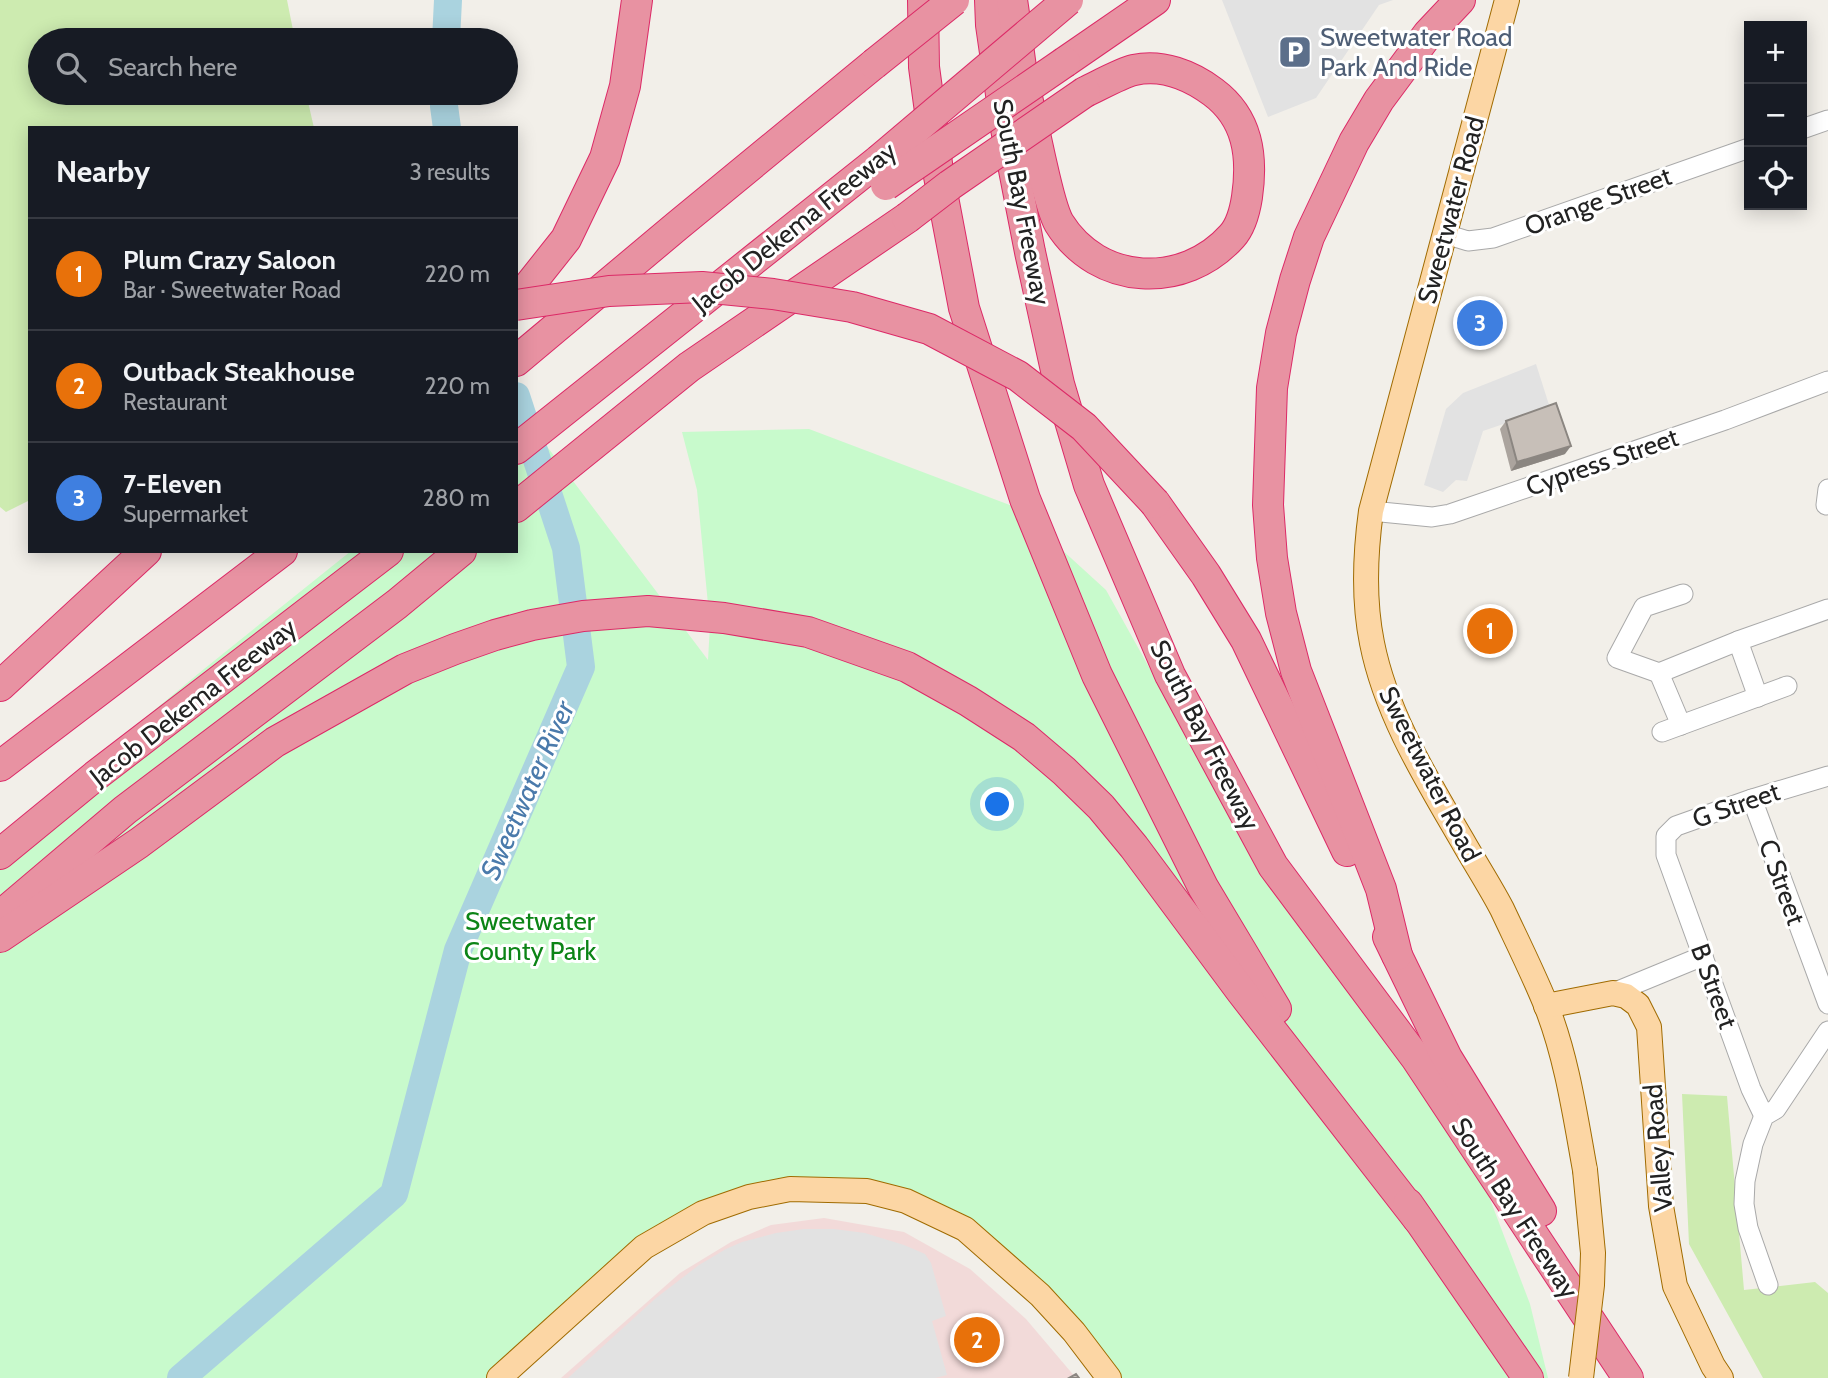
<!DOCTYPE html>
<html lang="en">
<head>
<meta charset="utf-8">
<style>
  body { margin:0; font-family:Cabin,sans-serif; background:#242831; color:#f1f3f6 }
  .controls { position:absolute; right:21px; top:21px; display:grid; overflow:hidden; border-radius:0px; box-shadow:0 4px 18px #0003 }
  .controls button { width:63px; height:63px; display:grid; place-items:center; padding:0; border:0; border-bottom:2px solid #363941; background:#171b24; color:#f1f3f6; font:35px sans-serif }
  .you { position:absolute; left:998px; top:805px; width:24px; height:24px; margin:-18px; border:5px solid #fff; border-radius:50%; background:#1a73e8; box-shadow:0 0 0 10px #1a73e833 }
  .badge { display:grid; place-items:center; width:46px; height:46px; border-radius:50%; background:#0b8043; color:#fff; font-size:23px; font-weight:700 }
  .pin { position:absolute; translate:-50% -50%; border:4px solid #fff; box-shadow:0 2px 7px #0006 }
  .list { margin:0; padding:0; list-style:none }
  h2 { display:flex; justify-content:space-between; align-items:center; height:91px; margin:0; padding:0 28px; font-size:30px }
  h2 small { font-size:23px; font-weight:400; color:#9ea1a6 }
  .list li { display:grid; grid-template-columns:46px 1fr auto; gap:21px; align-items:center; box-sizing:border-box; height:112px; padding:0 28px; border-top:2px solid #363941 }
  .list b { display:block; font-size:26px; white-space:nowrap }
  .list p { margin:0; font-size:23px; white-space:nowrap; color:#9ea1a6 }
  .list em { font-size:23px; font-style:normal; color:#9ea1a6 }
  .icon { flex:none; width:38px; height:38px; fill:none; stroke:currentColor; stroke-width:2; stroke-linecap:round; stroke-linejoin:round }
  .map { position:relative; flex:none; width:1828px; height:1378px; overflow:hidden }
  .search { position:absolute; background:#171b24; box-shadow:0 4px 18px #0003; left:28px; top:28px; width:490px; height:77px; display:flex; align-items:center; gap:18px; box-sizing:border-box; padding:0 24px; border-radius:38px; color:#9ea1a6; font-size:26px }
  .panel { position:absolute; background:#171b24; box-shadow:0 4px 18px #0003; left:28px; top:126px; width:490px; height:427px; border-radius:0px }
  .map>svg:first-child { display:block }
  .commercial { fill:#f2dad9 }
  .grass { fill:#cdebb0 }
  .park { fill:#c8facc }
  .parking { fill:#e2e2e2 }
  .lines { fill:none; stroke-linecap:round; stroke-linejoin:round }
  .river { stroke:#aad3df; stroke-width:28 }
  .minor-casing { stroke:#a9a9a9; stroke-width:21 }
  .major-casing { stroke:#a06b00; stroke-width:26 }
  .highway-casing { stroke:#dc2a67; stroke-width:32 }
  .minor { stroke:#fff; stroke-width:19 }
  .major { stroke:#fcd6a4; stroke-width:24 }
  .highway { stroke:#e892a2; stroke-width:30 }
  .major-bridge-casing { stroke:#a06b00; stroke-width:26; stroke-linecap:butt }
  .highway-bridge-casing { stroke:#dc2a67; stroke-width:32; stroke-linecap:butt }
  .major-bridge { stroke:#fcd6a4; stroke-width:24 }
  .highway-bridge { stroke:#e892a2; stroke-width:30 }
  .wall { fill:#aba49e }
  .shaded-wall { fill:#8b8681 }
  .building { fill:#c7bfb8; stroke:#8b8681; stroke-width:2 }
  .labels { text-anchor:middle; stroke-width:6; stroke-linejoin:round; paint-order:stroke }
  .service-label { font-size:26px; fill:#4e5e75; stroke:#fff; text-anchor:start }
  .street-label { font-size:26px; fill:#222; stroke:#fff }
  .park-label { font-size:26px; fill:#0c8416; stroke:#fff }
  .water-label { font-size:28px; font-style:italic; fill:#4a7aab; stroke:#fff }
</style>
</head>
<body>
<div class="map">
<svg width="1828" height="1378" viewBox="0 0 1828 1378">
  <rect width="100%" height="100%" fill="#f2efe9"/>
  <path class="commercial" d="M824,1218L904,1232L970,1269L1026,1319L1076,1378H561L680,1273L731,1242L771,1225Z"/>
  <g class="grass">
    <path d="M0,0H287L295,40H40V93H306L314,128H30V500L6,512L0,507Z"/>
    <path d="M1682,1094L1727,1096L1744,1290L1815,1282L1828,1293V1378H1763L1689,1244Z"/>
  </g>
  <path class="park" d="M524,416L708,660L710,625L697,490L682,432L809,429L1015,507L1106,590L1160,687L1464,1131L1530,1304L1548,1378H1112L965,1230L841,1189L684,1223L502,1378H0V838L204,669L351,551H516V422Z"/>
  <g class="parking">
    <path d="M1222,0H1393L1379,5L1316,98L1268,117Z"/>
    <path d="M1536,364L1550,408L1483,431L1467,481L1456,480L1443,492L1424,485L1446,409L1463,393Z"/>
    <path d="M804,1229H834L865,1233L904,1245L925,1254L931,1263L946,1316L932,1321L947,1375L935,1378H568L656,1298L699,1265L726,1249L742,1242L776,1233Z"/>
  </g>
  <g class="lines">
    <g class="river">
      <path d="M446,40L448,0"/>
      <path d="M444,93V106L447,128"/>
      <path d="M181,1378L394,1194L458,950L581,667L566,548L516,396"/>
    </g>
    <defs>
      <g id="minor">
        <path d="M1802,129L1828,120"/>
        <path d="M1445,234L1468,241L1493,238L1749,148"/>
        <path d="M1826,505L1828,489"/>
        <path d="M1371,511L1432,517L1450,514L1725,420L1828,381"/>
        <path d="M1683,594L1644,607L1617,658L1659,673L1738,641L1828,609"/>
        <path d="M1738,641L1758,697"/>
        <path d="M1659,673L1681,725"/>
        <path d="M1662,732L1787,686"/>
        <path d="M1752,799L1828,1004"/>
        <path d="M1613,993L1703,956"/>
        <path d="M1764,1116L1751,1089L1666,855V836L1676,826L1752,799L1828,776"/>
        <path d="M1768,1285L1748,1228L1744,1204L1745,1181L1753,1144L1764,1116L1776,1109L1828,1031"/>
      </g>
      <g id="major">
        <path d="M1507,0L1371,511C1365,555 1363,599 1372,643C1386,714 1426,778 1462,840C1475,863 1490,886 1502,909C1517,941 1533,973 1546,1005C1567,1058 1575,1115 1585,1170"/>
        <path d="M1546,1006L1613,993L1626,996L1638,1005L1649,1027L1661,1206L1675,1286L1713,1366L1721,1378"/>
        <path d="M499,1378L644,1247L703,1213L749,1197L790,1189L867,1191L906,1201L965,1229L1040,1295L1074,1332L1109,1378"/>
      </g>
      <g id="highway">
        <path d="M923,0L924,67L938,171L964,308L1025,499L1097,675L1203,887L1276,1009"/>
        <path d="M990,0L991,25L1006,129L1030,252L1059,384L1089,485L1170,675L1273,866L1416,1058L1628,1378"/>
        <path d="M1012,0C1016,25 1018,49 1022,74C1028,102 1034,129 1040,157C1044,174 1051,209 1059,223C1098,286 1184,290 1232,236C1241,226 1245,210 1247,197C1253,156 1248,118 1213,92C1190,75 1162,64 1134,70C1121,73 1098,86 1085,92"/>
        <path d="M1065,62L1155,0"/>
        <path d="M516,302L566,239L605,158L625,86L637,0"/>
        <path d="M516,361L677,226L874,64"/>
        <path d="M516,449L879,160"/>
        <path d="M1155,503L1206,575L1246,640L1347,851"/>
        <path d="M516,507L689,367L907,218"/>
        <path d="M0,686L146,551"/>
        <path d="M0,766L282,551"/>
        <path d="M0,854L95,776L388,551"/>
        <path d="M0,916L125,810L397,604L461,551"/>
        <path d="M0,937L139,843L275,742L405,669L455,649L495,635L532,625L583,616L648,611L724,618L808,632L907,667L968,701L1024,737L1064,771L1101,807L1134,847L1241,991L1418,1219"/>
        <path d="M1388,937L1447,1058L1541,1211"/>
        <path d="M1397,955L1381,889L1296,671L1281,613L1272,558L1268,505L1272,388L1281,333L1295,280L1309,237L1354,142L1379,100L1428,34L1460,0"/>
        <path d="M1408,1204L1528,1378"/>
      </g>
    </defs>
    <use href="#minor" class="minor-casing"/>
    <use href="#major" class="major-casing"/>
    <use href="#highway" class="highway-casing"/>
    <use href="#minor" class="minor"/>
    <use href="#major" class="major"/>
    <use href="#highway" class="highway"/>
    <defs>
      <path id="major-bridge" d="M1581,1378L1592,1285L1593,1253L1585,1170"/>
      <g id="highway-bridge">
        <path d="M874,64L954,0"/>
        <path d="M879,160L1068,0"/>
        <path d="M886,185L1065,62"/>
        <path d="M907,218L950,185L1085,92"/>
        <path d="M516,305L609,291L702,287L773,294L852,307L929,329L1018,376L1084,427L1155,503"/>
      </g>
    </defs>
    <use href="#major-bridge" class="major-bridge-casing"/>
    <use href="#highway-bridge" class="highway-bridge-casing"/>
    <use href="#major-bridge" class="major-bridge"/>
    <use href="#highway-bridge" class="highway-bridge"/>
  </g>
  <path class="wall" d="M1506,421L1565,454L1511,471L1500,429Z"/>
  <path class="shaded-wall" d="M1571,446L1565,454L1511,471L1517,462Z"/>
  <g class="building">
    <path d="M1556,403L1571,446L1517,462L1506,421Z"/>
    <path d="M1076,1374L1079,1378H1069Z"/>
  </g>
  <defs>
    <symbol id="parking-square" viewBox="-11 -11 22 22"><rect x="-9" y="-9" width="18" height="18" rx="4" fill="#5c6f8a" stroke="#fff"/><path d="M-3.5-5.5H1a3.5 3.5 0 0 1 0 7H-1V5.5H-3.5ZM-1-3.4V-.6H.8a1.4 1.4 0 0 0 0-2.8Z" fill="#fff"/></symbol>
  </defs>
  <g fill-rule="evenodd">
    <use href="#parking-square" x="1276" y="33" width="38" height="38"/>
  </g>
  <g class="labels">
    <g class="service-label">
      <text x="1320" y="46">Sweetwater Road<tspan x="1320" dy="30">Park And Ride</tspan></text>
    </g>
    <g class="street-label">
      <text transform="translate(1598 201) rotate(-20)" y="9">Orange Street</text>
      <text transform="translate(1022 202) rotate(79)" y="9">South Bay Freeway</text>
      <text transform="translate(1451 210) rotate(-75)" y="9">Sweetwater Road</text>
      <text transform="translate(794 227) rotate(-39)" y="9">Jacob Dekema Freeway</text>
      <text transform="translate(1602 462) rotate(-19)" y="9">Cypress Street</text>
      <text transform="translate(193 702) rotate(-38)" y="9">Jacob Dekema Freeway</text>
      <text transform="translate(1205 735) rotate(63)" y="9">South Bay Freeway</text>
      <text transform="translate(1430 774) rotate(63)" y="9">Sweetwater Road</text>
      <text transform="translate(1736 805) rotate(-19)" y="9">G Street</text>
      <text transform="translate(1782 882) rotate(70)" y="9">C Street</text>
      <text transform="translate(1714 986) rotate(70)" y="9">B Street</text>
      <text transform="translate(1658 1148) rotate(-95)" y="9">Valley Road</text>
      <text transform="translate(1515 1208) rotate(57)" y="9">South Bay Freeway</text>
    </g>
    <g class="park-label">
      <text x="530" y="930">Sweetwater<tspan x="530" dy="30">County Park</tspan></text>
    </g>
    <g class="water-label">
      <text transform="translate(527 790) rotate(-66)" y="10">Sweetwater River</text>
    </g>
  </g>
</svg>
<div class="controls">
<button>+</button>
<button>−</button>
<button><svg class="icon" aria-label="locate" viewBox="0 0 24 24"><circle cx="12" cy="12" r="6"/><path d="M12 2v4M12 18v4M2 12h4M18 12h4"/></svg></button>
</div>
<div class="you"></div>
<div class="pin badge" style="left:1490px;top:631px;background:#e8710a">1</div>
<div class="pin badge" style="left:977px;top:1340px;background:#e8710a">2</div>
<div class="pin badge" style="left:1480px;top:323px;background:#3f7fe0">3</div>
<div class="search"><svg class="icon" aria-label="search" viewBox="0 0 24 24"><circle cx="10" cy="10" r="6"/><path d="M15 15l6 6"/></svg>Search here</div>
<section class="panel">
<h2>Nearby<small>3 results</small></h2>
<ul class="list">
<li><span class="badge" style="background:#e8710a">1</span><div><b>Plum Crazy Saloon</b><p>Bar · Sweetwater Road</p></div><em>220 m</em></li>
<li><span class="badge" style="background:#e8710a">2</span><div><b>Outback Steakhouse</b><p>Restaurant</p></div><em>220 m</em></li>
<li><span class="badge" style="background:#3f7fe0">3</span><div><b>7-Eleven</b><p>Supermarket</p></div><em>280 m</em></li>
</ul>
</section>
</div>
</body>
</html>
